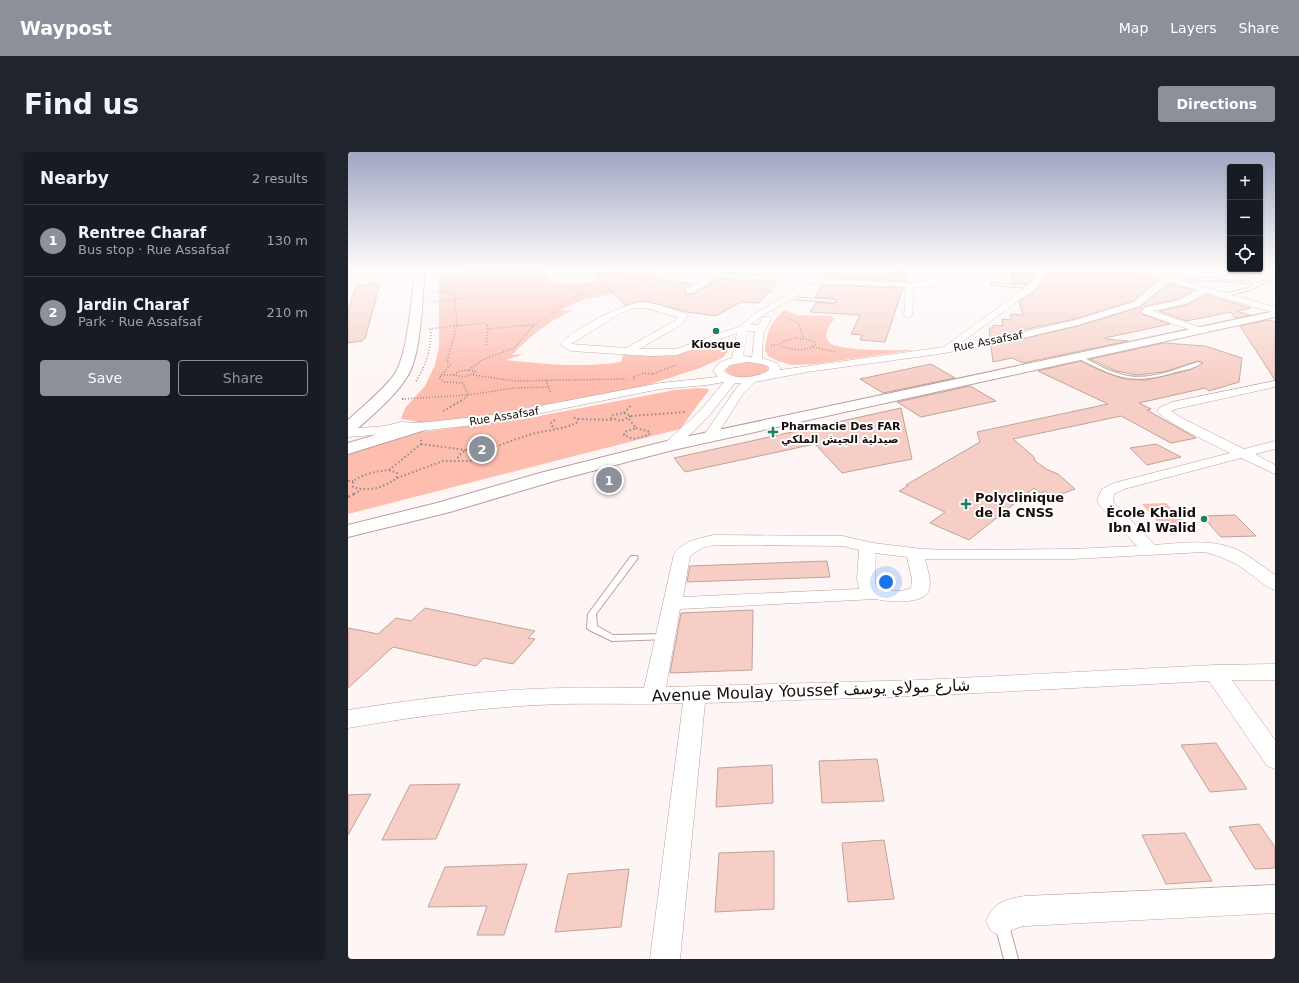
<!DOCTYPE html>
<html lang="en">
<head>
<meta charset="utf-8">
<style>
  body { margin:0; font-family:"DejaVu Sans","Noto Naskh Arabic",sans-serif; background:#20242c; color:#f1f3f6 }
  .controls { position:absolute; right:12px; top:12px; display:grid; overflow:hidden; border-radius:4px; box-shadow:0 1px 3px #0004 }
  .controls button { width:36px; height:36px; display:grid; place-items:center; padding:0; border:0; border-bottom:1px solid #363941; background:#171b24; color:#f1f3f6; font:20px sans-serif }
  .you { position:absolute; left:538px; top:430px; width:14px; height:14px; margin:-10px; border:3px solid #fff; border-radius:50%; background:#1a73e8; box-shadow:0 0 0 6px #1a73e833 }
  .badge { display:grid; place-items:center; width:26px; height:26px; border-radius:50%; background:#8c9099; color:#fff; font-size:13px; font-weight:700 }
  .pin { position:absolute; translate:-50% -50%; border:2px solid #fff; box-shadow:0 1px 4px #0006 }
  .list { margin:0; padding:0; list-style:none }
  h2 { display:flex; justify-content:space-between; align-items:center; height:52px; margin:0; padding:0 16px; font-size:17px }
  h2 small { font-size:13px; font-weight:400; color:#9ea1a6 }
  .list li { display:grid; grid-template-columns:26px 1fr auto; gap:12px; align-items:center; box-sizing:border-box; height:72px; padding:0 16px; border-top:1px solid #363941 }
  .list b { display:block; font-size:15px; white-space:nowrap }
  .list p { margin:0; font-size:13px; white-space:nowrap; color:#9ea1a6 }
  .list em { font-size:13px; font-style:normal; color:#9ea1a6 }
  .actions { display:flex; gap:8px; padding:12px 16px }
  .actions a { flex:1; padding:9px 0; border:1px solid #8c9099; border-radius:4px; text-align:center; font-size:14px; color:#8c9099 }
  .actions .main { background:#8c9099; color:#fff }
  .icon { flex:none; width:22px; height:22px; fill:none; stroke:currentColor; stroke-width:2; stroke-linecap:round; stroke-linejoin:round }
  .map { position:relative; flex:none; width:927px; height:807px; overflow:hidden; border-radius:4px }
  header { display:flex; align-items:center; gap:24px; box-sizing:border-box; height:56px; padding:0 20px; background:#8c9099; color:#fff }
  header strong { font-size:19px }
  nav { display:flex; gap:22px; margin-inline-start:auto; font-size:14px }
  .intro { display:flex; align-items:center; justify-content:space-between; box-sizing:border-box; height:96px; padding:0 24px }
  h1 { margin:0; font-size:28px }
  .button { padding:10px 18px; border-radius:4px; background:#8c9099; color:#fff; font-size:14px; font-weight:700 }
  main { display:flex; gap:24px; padding:0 24px }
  aside { flex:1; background:#171b24; border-radius:4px; box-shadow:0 1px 3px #0004 }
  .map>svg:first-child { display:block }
  .green { fill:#fdbdaf }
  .building { fill:#f7cec5; stroke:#c1a29b }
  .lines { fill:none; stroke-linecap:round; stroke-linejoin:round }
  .service-casing { stroke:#bd9f98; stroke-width:2 }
  .minor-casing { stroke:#bd9f98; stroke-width:1 }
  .tertiary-casing { stroke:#bd9f98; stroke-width:1 }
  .secondary-casing { stroke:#bd9f98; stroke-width:2 }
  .path-far3 { stroke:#948c8b; stroke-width:1; stroke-dasharray:1 1.5; stroke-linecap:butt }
  .path-far2 { stroke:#948c8b; stroke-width:1.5; stroke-dasharray:1 2; stroke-linecap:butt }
  .path-far1 { stroke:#948c8b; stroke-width:2; stroke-dasharray:1.5 2.5; stroke-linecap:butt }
  .path { stroke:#948c8b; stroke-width:2.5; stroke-dasharray:2 3; stroke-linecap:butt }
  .service { fill:#fff; fill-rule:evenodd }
  .minor { fill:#fff; fill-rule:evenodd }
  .tertiary { fill:#fff; fill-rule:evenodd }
  .secondary { fill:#fff; fill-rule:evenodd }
  .poi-dot { fill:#1b835e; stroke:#fff; stroke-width:1.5 }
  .labels { text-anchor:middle; stroke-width:4; stroke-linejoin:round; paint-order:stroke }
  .far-street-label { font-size:11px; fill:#160c0a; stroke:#fff }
  .far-poi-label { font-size:11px; font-weight:bold; fill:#160c0a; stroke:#fff }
  .poi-label { font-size:13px; font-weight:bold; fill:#160c0a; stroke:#fff; text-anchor:start }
  .near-street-label { font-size:16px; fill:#160c0a; stroke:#fff }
</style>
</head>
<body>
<header>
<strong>Waypost</strong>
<nav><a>Map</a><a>Layers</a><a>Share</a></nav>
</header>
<div class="intro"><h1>Find us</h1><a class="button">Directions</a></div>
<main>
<aside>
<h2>Nearby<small>2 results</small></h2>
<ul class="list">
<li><span class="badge">1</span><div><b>Rentree Charaf</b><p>Bus stop · Rue Assafsaf</p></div><em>130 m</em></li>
<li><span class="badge">2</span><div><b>Jardin Charaf</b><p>Park · Rue Assafsaf</p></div><em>210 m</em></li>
</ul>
<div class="actions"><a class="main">Save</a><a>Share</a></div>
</aside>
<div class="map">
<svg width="927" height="807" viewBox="0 0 927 807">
  <rect width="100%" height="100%" fill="#fdf6f5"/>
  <g class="green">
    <path d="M113,116H202L195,120L205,132L253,130L301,124L314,125L261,143L239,146L212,158L224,159C202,168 180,186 164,203L176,202L158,208C198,212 233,216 273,210L275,203L326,204L363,192L382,194L379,201L374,206L352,216L290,236L126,266L79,271L53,267L57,256L77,234L87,213L91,194V124L114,122Z"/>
    <path d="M436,158L449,163L483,164L486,168C481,173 475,182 481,190C490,200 551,198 566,198L467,212L444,213L430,209L420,204L417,198C420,177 421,173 436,158Z"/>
    <path d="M400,209L412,211L419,214L420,219C411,227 387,229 378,219V217L383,212Z"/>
    <path d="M351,236L359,237L361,238L332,277L0,362V302L74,280L181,266L327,238Z"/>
    <path d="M818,351L842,376L816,377L794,352Z"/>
  </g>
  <g class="building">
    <path d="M396,116L393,122L372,120L368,117Z"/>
    <path d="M479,116H548L547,119L561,120L558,129L478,125Z"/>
    <path d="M661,116H695L680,132L666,131Z"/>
    <path d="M705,116L774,118L810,128L785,149L727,167L642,185L641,176H645V173L655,174L654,167L663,168L662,162L675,163L671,150L688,138Z"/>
    <path d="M244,119L345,132L337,136L336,141L338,142H345L370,127L429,131L411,151L393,150L368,164L339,160L297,149L277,153Z"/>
    <path d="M32,131L17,187H14V189L0,191V158L8,134Z"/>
    <path d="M820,132L846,138L831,147L798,154L792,159L794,162L822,172L757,186V187L780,189L675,211L664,206L645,210L643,194L730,174L792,155Z"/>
    <path d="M474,133L555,136L537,190L512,188L514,183L503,182L512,163L462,160L468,150L486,152L489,150L486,146L467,145Z"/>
    <path d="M859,143L903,156L888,159L902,163L887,166L883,160L838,169L811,159L838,153Z"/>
    <path d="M921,168L927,170V228L892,174Z"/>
    <path d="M816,191L857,194L894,206L891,230L861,239L857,236L791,251L803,257L799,258L848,286L823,291L773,264L665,287L686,305L687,309L700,318L710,322L727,337L705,345L697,339L692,341L686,336L621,388L582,371L597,360L551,339L560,334L558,333L632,290L629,280L760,252L690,219L733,209L753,219L776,227L799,228L842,218L855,211L850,209L815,220L789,223L768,219L742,207Z"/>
    <path d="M583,212L607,226L535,241L512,227Z"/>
    <path d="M622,234L648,249L573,265L549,250Z"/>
    <path d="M553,256L564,307L494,321L467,292L337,320L326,306Z"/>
    <path d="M808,292L833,305L799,313L782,296Z"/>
    <path d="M887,363L908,384L873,385L854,364Z"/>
    <path d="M479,409L482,425L339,430L342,414Z"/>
    <path d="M77,456L187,479L180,486L187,487L165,512L136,506L128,514L45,495L0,536V476L30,482L48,466L63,469Z"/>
    <path d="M405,458L404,518L322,521L333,461Z"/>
    <path d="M868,591L899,637L862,640L833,593Z"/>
    <path d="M529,607L536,649L474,651L471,609Z"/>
    <path d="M424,613L425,651L368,655L370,616Z"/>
    <path d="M112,632L88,687L34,688L62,633Z"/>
    <path d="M23,642L0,683V643Z"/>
    <path d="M911,672L927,695V716L907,717L881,675Z"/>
    <path d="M837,681L864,729L818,732L794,683Z"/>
    <path d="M536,688L546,747L500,750L494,691Z"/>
    <path d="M426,699V757L367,760L371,701Z"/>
    <path d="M179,712L156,783H129L139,754L80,755L97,715Z"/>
    <path d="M281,717L273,775L207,780L220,722Z"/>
  </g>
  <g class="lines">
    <defs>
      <g id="service">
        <path d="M307,116H315L308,118L306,117Z"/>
        <path d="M922,125L925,126L902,138L878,144L877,142L900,136L907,132C882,129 857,126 832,131L830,130L842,127L862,126L911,131Z"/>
        <path d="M643,131L684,134L686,135L684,136L644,133Z"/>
        <path d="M440,145L486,148L488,149L486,150L441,147Z"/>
        <path d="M727,203H731C746,211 763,221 780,224C804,228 828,217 850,210L854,211C847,216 837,218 828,220C783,234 768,225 727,205Z"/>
        <path d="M283,404H289L290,406L248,462L249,474L265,483L317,482L320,483L322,485L320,487L264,489L241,478L239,476L240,462Z"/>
        <path d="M654,766L659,768L661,773L670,807H656L647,773L649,768Z"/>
      </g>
      <g id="minor">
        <path d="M261,116H269V117L265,119Z"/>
        <path d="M357,116H365L371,121L385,123L457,126L464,116H471L465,126L562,131L596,126L611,122L621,116H629C615,132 586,134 566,135L564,163L560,166L556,163L558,135L461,131C445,151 421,156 402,173H410L416,165H422L423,167L415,182L414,206L429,211L432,216V218L596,195L681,133L697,116H704L687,137L611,192L663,183L727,168L786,150L816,125L824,116H831L824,126L927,155V161L859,141L838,152L805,159L857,177L859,179L857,181H851L794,161L793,159L798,155L832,148L850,138L820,130L792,154L730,173L663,189L591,202L459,220L407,230L395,242L365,289H355L354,286L387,238L393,231H387L360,265L328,296H318L316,293L318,290L352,259L376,230L359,233L312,237L144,271L71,279L53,278L37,282L0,285V277L37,274L53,270L71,271L144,263L312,231L370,225L365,219L372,210L384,206L389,181L329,203L303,204L223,199L212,193C224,178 277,149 297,150C311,152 326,158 339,162L340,164L333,173L291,197H328L393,174L406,162L438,144L454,130L370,125L344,141H338V137L364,123ZM286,156H297L330,165L327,169L278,196L223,192L271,162ZM399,179H407L404,205L395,204ZM399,210L414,212L421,215V218C409,226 387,229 376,219L382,213Z"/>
        <path d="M837,116H861L927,124V128L840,118Z"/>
        <path d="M927,229V235L828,257L823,259L832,265L896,297L927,289V297L907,302L927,313V322L893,306L776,337L766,342L765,348L767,352L807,393C833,391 860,387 885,396C900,402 914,414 927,423V438C917,435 910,427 901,421C887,410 873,404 856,400L725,407H577C579,417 584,428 581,438C577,453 539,450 528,447L332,457L318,535L572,528L867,513L927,512V528H884L927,588V617L919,614L861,529L572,544L357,551L332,807H302L335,551C295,553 254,551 214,552C142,554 70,564 0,576V558C70,547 143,537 214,536C241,535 269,536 296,536L326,402C335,389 351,386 366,383L495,384L525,391L574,397L604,398L725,397L789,394L752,354L749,348L754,337L766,331L882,301C867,293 818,271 809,259L811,256L824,250ZM366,393L495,394L511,398L509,427L511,437L335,445L342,404L354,396ZM527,401L559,405L564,427L563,436C552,441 539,440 528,434L527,427Z"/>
        <path d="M927,733V761L677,774C668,775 661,780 653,784L643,779L638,769C646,750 658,747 677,744Z"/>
      </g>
      <path id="tertiary" d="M11,116H43L39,119L0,123V117Z"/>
      <g id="secondary">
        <path d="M67,116H77C74,145 74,202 59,225C46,246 24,263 6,280L0,282V268C15,254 33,240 46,223C60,204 64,142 67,116Z"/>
        <path d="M927,159V165L325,298L206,329L102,360L0,385V373L89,351L192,321L323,288Z"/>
        <path d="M71,270L77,272L79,275L77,278L0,302V291Z"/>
      </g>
    </defs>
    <use href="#service" class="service-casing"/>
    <use href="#minor" class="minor-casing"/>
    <use href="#tertiary" class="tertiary-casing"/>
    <use href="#secondary" class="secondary-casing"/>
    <g class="path-far3">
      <path d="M118,116V123"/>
      <path d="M125,116L127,122"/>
      <path d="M205,116C205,129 217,133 227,138"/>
      <path d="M636,117L681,119"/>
      <path d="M155,119L183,116"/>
      <path d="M131,121L155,119L153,116"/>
      <path d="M131,121L132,125L100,128V124Z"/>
      <path d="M100,128V143H107L109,174"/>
      <path d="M370,136L427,140"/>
      <path d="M84,141L100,139"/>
      <path d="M232,142L247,139H269L305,126"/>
      <path d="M83,150L140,144"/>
      <path d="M435,163L451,172L452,174"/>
      <path d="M106,174L139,171L140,174"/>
      <path d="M171,174L187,173L232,142L227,138L249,128L246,121L255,120"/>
      <path d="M185,174L186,173"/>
    </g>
    <g class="path-far2">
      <path d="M109,173L99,210L102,213L91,226L96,230L115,231L120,243L115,248"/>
      <path d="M139,173L140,177L183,173"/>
      <path d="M451,173L456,186"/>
      <path d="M81,177L116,173"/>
      <path d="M449,186L466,189L468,192C457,200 444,199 432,193L433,190Z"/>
      <path d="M138,193L140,177"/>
      <path d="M423,193H432"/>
      <path d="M465,195L488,200"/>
      <path d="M121,218L134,208L166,196L186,173"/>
      <path d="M121,218L127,219V221L116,225L106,223L111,219Z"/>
      <path d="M305,222L328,213"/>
      <path d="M93,223H106"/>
      <path d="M125,223L167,229L278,227"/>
      <path d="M286,227L285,225L296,221L305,222"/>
      <path d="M198,228L203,242"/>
      <path d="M68,229C79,212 83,196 83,176"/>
      <path d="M54,247L120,243L166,236L201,235"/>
    </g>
    <g class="path-far1">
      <path d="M54,247H56"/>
      <path d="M95,259L116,247"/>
      <path d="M276,261L283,264L273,269L263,266L265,263Z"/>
      <path d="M276,261L283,253"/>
      <path d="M283,264L338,260"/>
      <path d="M230,267L265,268"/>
      <path d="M281,267L288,276"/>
      <path d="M207,268L203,271L204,274L208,276"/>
      <path d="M288,276L302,280L301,283L285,287L276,283L277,280Z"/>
      <path d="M73,292L118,298"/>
      <path d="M140,297C156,292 172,285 188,281C202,278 217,277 230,270V267L224,265"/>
      <path d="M41,318L73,292V288"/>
      <path d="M41,318L49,321V326C35,336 21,340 5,335V329C16,322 28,319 41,318Z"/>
      <path d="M49,326L95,309H130L142,302V299C131,293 115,295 109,307"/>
      <path d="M0,329H5"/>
      <path d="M6,342L13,338"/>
    </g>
    <path class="path" d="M0,345L8,341"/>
    <use href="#service" class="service"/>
    <use href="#minor" class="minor"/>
    <use href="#tertiary" class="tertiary"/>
    <use href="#secondary" class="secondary"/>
  </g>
  <linearGradient id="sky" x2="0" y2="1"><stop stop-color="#9fa6c0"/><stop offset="0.51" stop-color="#fefbfa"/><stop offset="1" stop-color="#fefbfa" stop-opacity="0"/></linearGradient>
  <rect width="927" height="229" fill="url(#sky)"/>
  <g class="poi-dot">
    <circle cx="368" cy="179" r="4"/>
    <path d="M423 274h4v4h4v4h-4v4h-4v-4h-4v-4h4z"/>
    <path d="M616 346h4v4h4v4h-4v4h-4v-4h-4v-4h4z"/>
    <circle cx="856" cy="367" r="4"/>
  </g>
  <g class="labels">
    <g class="far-street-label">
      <text transform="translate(640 189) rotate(-11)" y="4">Rue Assafsaf</text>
      <text transform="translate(156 264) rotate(-9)" y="4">Rue Assafsaf</text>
    </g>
    <g class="far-poi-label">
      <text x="368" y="196">Kiosque</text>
      <text x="433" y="278" text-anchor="start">Pharmacie Des FAR<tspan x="433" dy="13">صيدلية الجيش الملكي</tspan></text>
    </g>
    <g class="poi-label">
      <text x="627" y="350">Polyclinique<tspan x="627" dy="15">de la CNSS</tspan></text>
      <text x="848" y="365" text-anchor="end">École Khalid<tspan x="848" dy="15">Ibn Al Walid</tspan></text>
    </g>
    <g class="near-street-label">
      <text transform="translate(463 538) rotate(-2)" y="6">Avenue Moulay Youssef شارع مولاي يوسف</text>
    </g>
  </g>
</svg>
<div class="controls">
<button>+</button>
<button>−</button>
<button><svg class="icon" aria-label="locate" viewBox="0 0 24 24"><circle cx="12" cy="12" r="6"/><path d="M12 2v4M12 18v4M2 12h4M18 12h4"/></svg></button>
</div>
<div class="you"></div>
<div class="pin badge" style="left:261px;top:328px">1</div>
<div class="pin badge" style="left:134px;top:297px">2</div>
</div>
</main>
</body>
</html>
